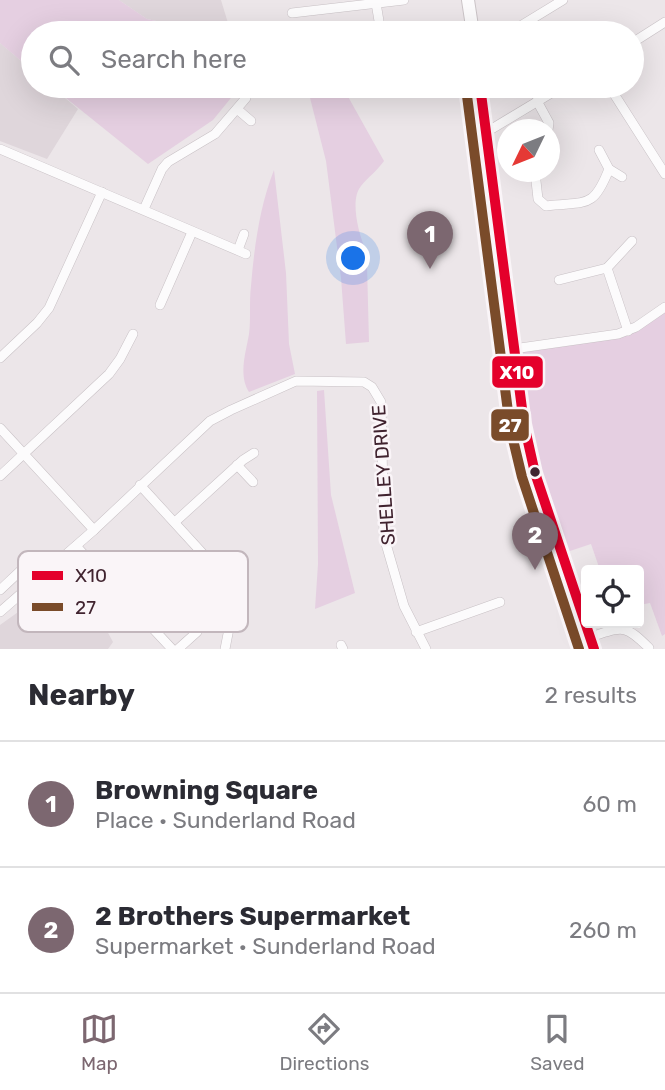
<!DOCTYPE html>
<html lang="en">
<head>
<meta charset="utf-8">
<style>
  body { margin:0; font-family:Rubik,sans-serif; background:#f7f7f7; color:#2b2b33 }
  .controls { position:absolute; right:21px; bottom:21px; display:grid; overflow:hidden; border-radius:7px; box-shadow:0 7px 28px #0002 }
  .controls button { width:63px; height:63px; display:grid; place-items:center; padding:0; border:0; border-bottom:2px solid #e1e1e2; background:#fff; color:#2b2b33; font:35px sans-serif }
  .compass { position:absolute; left:497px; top:119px; width:63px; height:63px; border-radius:50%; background:#fff; box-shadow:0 7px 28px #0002; rotate:227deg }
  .you { position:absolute; left:354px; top:259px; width:24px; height:24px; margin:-18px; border:5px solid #fff; border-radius:50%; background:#1a73e8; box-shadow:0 0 0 10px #1a73e833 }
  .badge { display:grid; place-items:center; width:46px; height:46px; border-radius:50%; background:#7c6770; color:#fff; font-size:23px; font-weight:700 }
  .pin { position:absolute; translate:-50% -58px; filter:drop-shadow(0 2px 4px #0008) }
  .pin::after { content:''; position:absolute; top:37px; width:24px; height:21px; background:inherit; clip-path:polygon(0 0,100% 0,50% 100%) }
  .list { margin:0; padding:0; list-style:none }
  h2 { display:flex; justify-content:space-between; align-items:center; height:91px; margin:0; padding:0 28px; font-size:30px }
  h2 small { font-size:23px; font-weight:400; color:#7c7c81 }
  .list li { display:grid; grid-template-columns:46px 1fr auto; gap:21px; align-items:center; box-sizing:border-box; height:126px; padding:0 28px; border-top:2px solid #e1e1e2 }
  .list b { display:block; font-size:26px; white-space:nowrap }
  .list p { margin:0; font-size:23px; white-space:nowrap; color:#7c7c81 }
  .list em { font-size:23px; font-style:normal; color:#7c7c81 }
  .icon { flex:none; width:38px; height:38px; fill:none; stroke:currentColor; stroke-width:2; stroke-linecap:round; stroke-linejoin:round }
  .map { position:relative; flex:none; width:665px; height:649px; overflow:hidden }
  .search { position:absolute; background:#fff; box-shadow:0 7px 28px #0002; left:21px; right:21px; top:21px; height:77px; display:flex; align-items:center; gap:18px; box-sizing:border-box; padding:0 24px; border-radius:38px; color:#7c7c81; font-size:26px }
  .sheet { height:343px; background:#fff }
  nav { display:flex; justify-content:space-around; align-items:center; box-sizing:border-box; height:98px; border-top:2px solid #e1e1e2; background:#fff; font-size:19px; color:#7c7c81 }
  nav a { display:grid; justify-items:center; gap:4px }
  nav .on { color:#7c6770 }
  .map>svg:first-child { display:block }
  .built { fill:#dfd6db }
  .green { fill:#e5cfe1 }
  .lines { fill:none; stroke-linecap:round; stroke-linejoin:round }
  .street-casing { stroke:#c8c1c5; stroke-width:10 }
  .secondary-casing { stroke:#cbc4c7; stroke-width:14 }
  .street { stroke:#fcfbfc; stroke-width:9 }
  .secondary { stroke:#fcfbfc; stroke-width:12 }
  .bus-1-casing { stroke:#faf5f8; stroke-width:16 }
  .bus-2-casing { stroke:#faf5f8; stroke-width:16 }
  .bus-1 { stroke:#e4002b; stroke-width:10 }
  .bus-2 { stroke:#7a4b2a; stroke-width:10 }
  .bus-dot { fill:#40232f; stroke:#faf5f8; stroke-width:2.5 }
  .labels { text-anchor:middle; stroke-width:5; stroke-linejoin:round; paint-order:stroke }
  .street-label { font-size:19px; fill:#40232f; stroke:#faf5f8 }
  .key { fill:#faf5f8; stroke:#c2b6bc; stroke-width:2 }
  .key-label { font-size:19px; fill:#40232f }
  .line-badge { stroke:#faf5f8; stroke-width:2.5 }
  .badge-label { font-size:19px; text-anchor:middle; font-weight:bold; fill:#fff }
</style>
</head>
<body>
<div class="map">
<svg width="665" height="649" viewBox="0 0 665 649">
  <rect width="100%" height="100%" fill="#ece6e9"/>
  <g class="built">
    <path d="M119,0H221L231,33H213L147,19Z"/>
    <path d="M0,43L33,71V86H51L78,109L47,159L0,141Z"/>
    <path d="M49,582L68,607L87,594L113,642L108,649H0V625L21,610Z"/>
  </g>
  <g class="green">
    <path d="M0,0H119L147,19L213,33H33V71L0,43Z"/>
    <path d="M314,24L319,33H293L291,26Z"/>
    <path d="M51,86H238L239,88L213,120L148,164Z"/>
    <path d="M307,86H344L346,93L384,161C377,171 368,177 361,186C350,199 358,231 364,246L353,250L351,255L353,259L362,261L367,265L369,342L346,344L341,278L326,161Z"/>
    <path d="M274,170L286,273L289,344L295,374L249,392C238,375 246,352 249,334C251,319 249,302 251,286C254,248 260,205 274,170Z"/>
    <path d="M665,310V634L662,636L650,603L639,605V570H600L591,544L564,553L537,472L515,351L619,336Z"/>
    <path d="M324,390L331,495L355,593L315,609L318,564L317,391Z"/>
  </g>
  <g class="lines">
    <defs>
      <g id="street">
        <path d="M376,3L381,33"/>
        <path d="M292,13L404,0"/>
        <path d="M509,33L563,0"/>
        <path d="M632,43L665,22"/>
        <path d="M609,86L665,174"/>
        <path d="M537,101L549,123L548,130"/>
        <path d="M237,109L251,121"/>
        <path d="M485,133L563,86"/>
        <path d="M0,149L246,254"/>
        <path d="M609,169L622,177"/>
        <path d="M535,172L538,199L546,206C586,201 593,210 609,169L599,150"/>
        <path d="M144,209L162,169L168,162L215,134L246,98"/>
        <path d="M238,250L244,234"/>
        <path d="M607,268L628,331"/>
        <path d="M559,280L607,268L632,241"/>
        <path d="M160,305L192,232"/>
        <path d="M513,349L618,334L636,327L665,307"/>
        <path d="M0,358L37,323L49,308L102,192"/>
        <path d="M0,428L94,530"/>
        <path d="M237,465L253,482"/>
        <path d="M0,476L109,374L120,359L133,334"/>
        <path d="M140,485L226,579L234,603L225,649"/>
        <path d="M175,522L243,460L254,453"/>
        <path d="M76,546L172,649"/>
        <path d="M0,590L34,558"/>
        <path d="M0,612L94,530L210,421L231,410L296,381L364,382L372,387L381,402L384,537L404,606L426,649"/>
        <path d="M416,632L500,602"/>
        <path d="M590,637C623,627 624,623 649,648"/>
        <path d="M341,645L343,649"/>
        <path d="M178,649L197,632"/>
      </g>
      <g id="secondary">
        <path d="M468,0L473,33"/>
        <path d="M480,86L524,424L535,473L594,649"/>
      </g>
    </defs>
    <use href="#street" class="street-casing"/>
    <use href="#secondary" class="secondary-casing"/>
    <use href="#street" class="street"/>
    <use href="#secondary" class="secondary"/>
    <defs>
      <path id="bus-1" d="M480,86L524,424L535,473L594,649"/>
      <path id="bus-2" d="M466,88L510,427L522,477L579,649"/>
    </defs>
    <use href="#bus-1" class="bus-1-casing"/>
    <use href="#bus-2" class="bus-2-casing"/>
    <use href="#bus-1" class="bus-1"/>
    <use href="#bus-2" class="bus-2"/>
  </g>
  <circle class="bus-dot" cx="535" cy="472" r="6"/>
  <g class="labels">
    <g class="street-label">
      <text transform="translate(383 475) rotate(-94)" y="7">SHELLEY DRIVE</text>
    </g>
  </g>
  <rect x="18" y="551" width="230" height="81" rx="10" class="key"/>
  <rect x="32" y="571" width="31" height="9" fill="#e4002b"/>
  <rect x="32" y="603" width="31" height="8" fill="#7a4b2a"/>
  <g class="key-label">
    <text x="75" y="582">X10</text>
    <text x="75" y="614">27</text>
  </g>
  <g class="line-badge">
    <rect x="491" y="355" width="53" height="34" rx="7" fill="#e4002b"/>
    <rect x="490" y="408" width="40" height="34" rx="7" fill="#7a4b2a"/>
  </g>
  <g class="badge-label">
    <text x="517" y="379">X10</text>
    <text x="510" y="432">27</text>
  </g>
</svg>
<div class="controls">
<button><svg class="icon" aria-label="locate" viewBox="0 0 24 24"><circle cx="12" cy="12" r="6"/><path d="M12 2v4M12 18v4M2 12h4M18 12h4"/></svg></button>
</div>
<svg class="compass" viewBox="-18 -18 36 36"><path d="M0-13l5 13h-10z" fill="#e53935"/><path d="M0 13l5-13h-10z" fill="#7c7c81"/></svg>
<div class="you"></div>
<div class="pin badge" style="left:430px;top:269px">1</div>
<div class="pin badge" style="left:535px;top:570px">2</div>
<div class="search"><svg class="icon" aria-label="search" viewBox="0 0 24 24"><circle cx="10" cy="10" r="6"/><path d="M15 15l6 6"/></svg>Search here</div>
</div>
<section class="sheet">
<h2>Nearby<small>2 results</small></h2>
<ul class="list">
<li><span class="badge">1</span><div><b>Browning Square</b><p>Place · Sunderland Road</p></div><em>60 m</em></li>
<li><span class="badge">2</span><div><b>2 Brothers Supermarket</b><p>Supermarket · Sunderland Road</p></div><em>260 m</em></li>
</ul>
</section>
<nav>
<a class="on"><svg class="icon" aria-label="map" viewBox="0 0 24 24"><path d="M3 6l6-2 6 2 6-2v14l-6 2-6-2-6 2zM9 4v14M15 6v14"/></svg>Map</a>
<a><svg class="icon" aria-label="directions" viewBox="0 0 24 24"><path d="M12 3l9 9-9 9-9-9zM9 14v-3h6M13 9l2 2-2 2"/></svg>Directions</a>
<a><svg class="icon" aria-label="saved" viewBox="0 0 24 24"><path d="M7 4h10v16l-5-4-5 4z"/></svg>Saved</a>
</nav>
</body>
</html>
